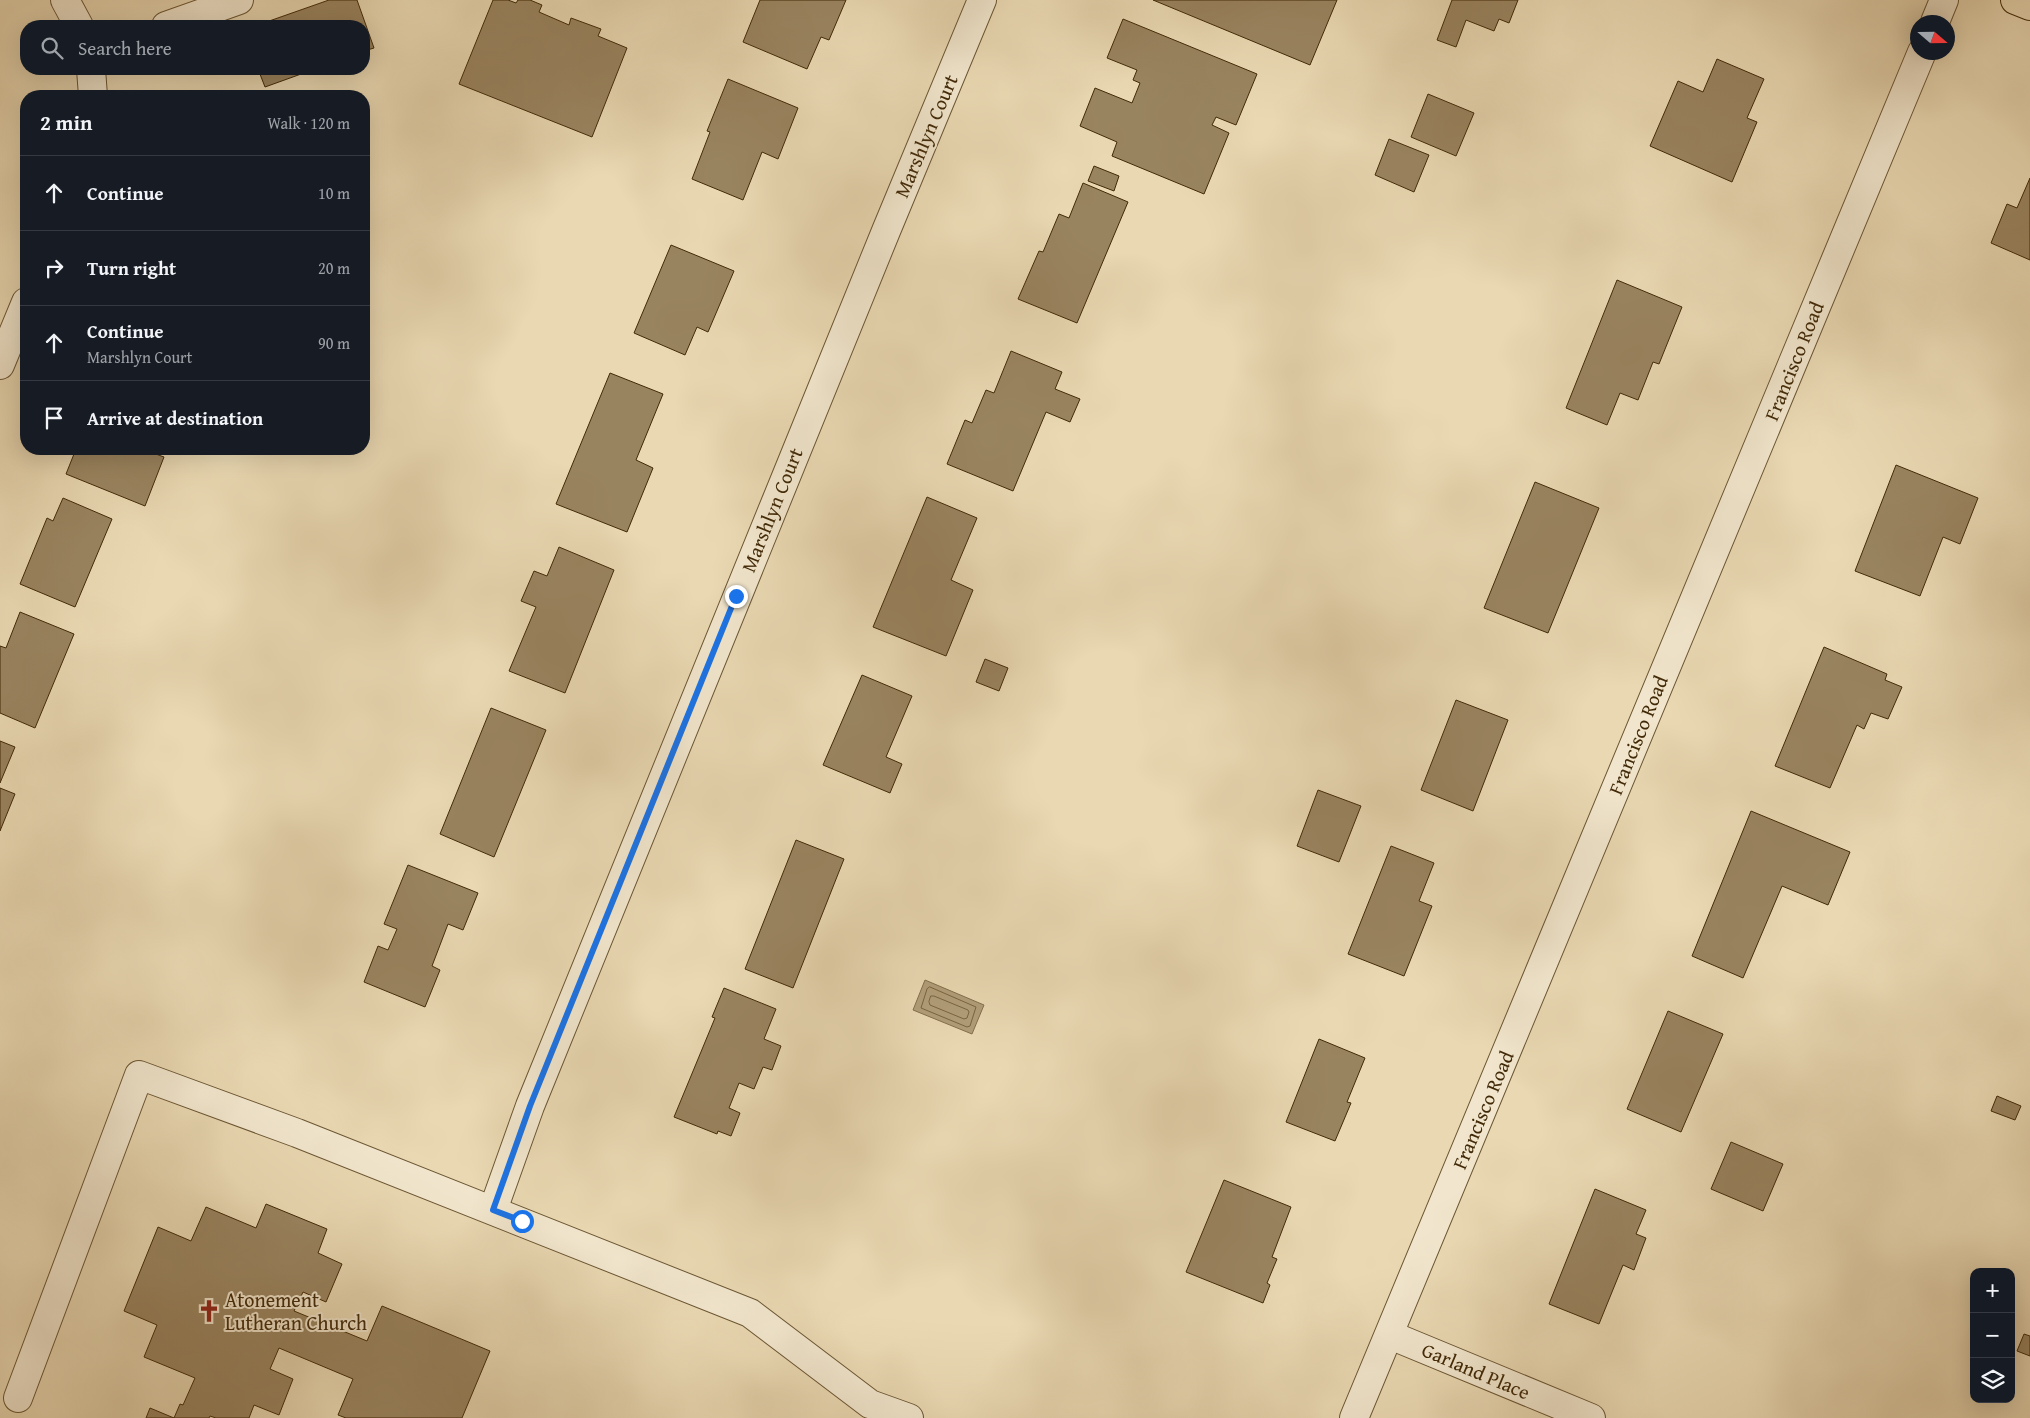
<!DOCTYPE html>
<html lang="en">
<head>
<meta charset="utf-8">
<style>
  body { margin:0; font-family:"Gentium Book Plus",serif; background:#242831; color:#f1f3f6 }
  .controls { position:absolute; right:15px; bottom:15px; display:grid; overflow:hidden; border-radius:10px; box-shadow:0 5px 20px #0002 }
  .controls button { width:45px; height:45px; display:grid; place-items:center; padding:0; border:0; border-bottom:1px solid #363941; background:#171b24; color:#f1f3f6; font:25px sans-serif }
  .compass { position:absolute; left:1910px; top:15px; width:45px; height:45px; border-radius:50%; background:#171b24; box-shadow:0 5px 20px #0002; rotate:110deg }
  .stop { position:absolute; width:15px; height:15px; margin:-11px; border:4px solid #1a73e8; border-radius:50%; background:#fff }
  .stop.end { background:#1a73e8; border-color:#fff; box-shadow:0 1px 5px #0008 }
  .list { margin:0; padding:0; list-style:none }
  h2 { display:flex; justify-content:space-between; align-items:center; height:65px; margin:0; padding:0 20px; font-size:21px }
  h2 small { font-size:16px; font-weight:400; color:#9ea1a6 }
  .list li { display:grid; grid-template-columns:32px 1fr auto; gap:15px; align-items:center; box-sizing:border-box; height:75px; padding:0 20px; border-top:1px solid #363941 }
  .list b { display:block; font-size:19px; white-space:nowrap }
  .list p { margin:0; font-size:16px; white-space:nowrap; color:#9ea1a6 }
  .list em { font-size:16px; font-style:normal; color:#9ea1a6 }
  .icon { flex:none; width:28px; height:28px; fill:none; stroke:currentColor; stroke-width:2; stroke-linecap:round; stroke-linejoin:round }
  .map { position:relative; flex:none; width:2030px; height:1418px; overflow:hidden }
  .search { position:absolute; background:#171b24; box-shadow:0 5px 20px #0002; left:20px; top:20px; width:350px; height:55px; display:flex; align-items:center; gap:12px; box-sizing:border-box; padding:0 18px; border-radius:20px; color:#9ea1a6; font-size:19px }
  .panel { position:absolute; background:#171b24; box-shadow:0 5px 20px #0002; left:20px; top:90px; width:350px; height:365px; border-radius:20px }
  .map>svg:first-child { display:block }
  .water { fill:#b09d78; stroke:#846f4b }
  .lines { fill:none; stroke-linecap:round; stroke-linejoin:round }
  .shore { stroke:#796440; stroke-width:1 }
  .building { fill:#998460; stroke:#422a08 }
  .minor-casing { stroke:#6c5632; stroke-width:30 }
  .major-casing { stroke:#422a08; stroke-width:30 }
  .minor { stroke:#f1e6cd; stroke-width:28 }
  .major { stroke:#e9d8b2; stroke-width:28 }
  .route { stroke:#1a73e8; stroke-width:6 }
  .labels { text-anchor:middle; stroke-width:4; stroke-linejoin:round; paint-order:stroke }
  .street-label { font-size:20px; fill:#422a08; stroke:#f1e6cd }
  .poi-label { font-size:20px; fill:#422a08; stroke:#f1e6cd; text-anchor:start }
</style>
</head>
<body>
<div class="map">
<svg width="2030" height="1418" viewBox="0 0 2030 1418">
  <rect width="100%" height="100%" fill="#e9d8b2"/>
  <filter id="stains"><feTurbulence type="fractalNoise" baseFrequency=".004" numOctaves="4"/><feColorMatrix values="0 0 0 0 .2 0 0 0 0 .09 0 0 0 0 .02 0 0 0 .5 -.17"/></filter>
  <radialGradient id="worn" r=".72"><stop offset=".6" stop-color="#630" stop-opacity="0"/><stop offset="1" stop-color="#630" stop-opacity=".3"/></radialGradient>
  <path class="water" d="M925,980L984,1005L972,1034L913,1010Z"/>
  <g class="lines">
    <g class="shore">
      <path d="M930,987L976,1007L970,1026L967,1027L921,1008L927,989Z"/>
      <path d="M931,996H934L968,1010L969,1012L967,1018L964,1019L930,1005L929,1002Z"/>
    </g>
  </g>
  <g class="building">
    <path d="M329,0H357L374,48L364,51V26H255Z"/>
    <path d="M493,0H508L516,3L518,0H530L542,5L539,12L569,25L571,18L601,29L598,36L627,48L592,137L459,84Z"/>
    <path d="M760,0H846L829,40L821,37L807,69L743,42Z"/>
    <path d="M1153,0H1337L1310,65Z"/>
    <path d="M1452,0H1518L1509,23L1499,19L1494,31L1466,20L1456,47L1437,40Z"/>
    <path d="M1123,19L1257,74L1236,125L1216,117L1212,125L1229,133L1204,194L1112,156L1117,142L1080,126L1095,88L1132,103L1140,83L1133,80L1137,70L1107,58Z"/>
    <path d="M1717,59L1764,79L1747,118L1757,122L1732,182L1650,146L1678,81L1703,92Z"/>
    <path d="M258,69H315L265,87Z"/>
    <path d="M728,79L798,108L778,159L762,152L743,200L692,179L710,132L707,131Z"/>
    <path d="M1428,94L1474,113L1456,156L1411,137Z"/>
    <path d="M1389,139L1429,155L1414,192L1375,175Z"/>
    <path d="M1094,166L1119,176L1114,191L1088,181Z"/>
    <path d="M2030,178V260L1991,243L2007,204L2017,208Z"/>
    <path d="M1083,183L1128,202L1077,323L1018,299L1039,251L1043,252L1059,214L1069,218Z"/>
    <path d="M671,245L734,271L708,332L697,327L685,355L634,333Z"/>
    <path d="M1617,280L1682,307L1659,364L1653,362L1638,400L1620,393L1607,425L1566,408Z"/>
    <path d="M1011,351L1062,372L1055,389L1080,399L1070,422L1046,412L1013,491L947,464L965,420L972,423L986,390L994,393Z"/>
    <path d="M610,373L663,394L636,460L653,468L627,532L556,504Z"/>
    <path d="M76,449H155L153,453L164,457L145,506L66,474Z"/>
    <path d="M1896,465L1978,498L1960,544L1943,537L1920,596L1855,571Z"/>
    <path d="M1535,482L1599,508L1548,633L1484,608Z"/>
    <path d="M927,497L977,518L951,580L973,590L946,656L873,627Z"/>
    <path d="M63,498L112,519L75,607L20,584L47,518L53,521Z"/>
    <path d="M559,547L614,570L565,693L509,671L536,607L521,601L534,571L547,576Z"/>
    <path d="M20,612L74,634L35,728L0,713V646L6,648Z"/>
    <path d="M1824,647L1887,674L1885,680L1902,687L1888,719L1871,713L1864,729L1857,725L1830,788L1775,766Z"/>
    <path d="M985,659L1008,668L999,691L976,682Z"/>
    <path d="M862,675L912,696L886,757L902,764L890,793L823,765Z"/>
    <path d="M1456,700L1508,720L1473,811L1421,790Z"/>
    <path d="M491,708L546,730L494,857L440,834Z"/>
    <path d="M0,741L15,747L0,783Z"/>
    <path d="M0,788L15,794L0,831Z"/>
    <path d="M1318,790L1361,806L1339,862L1297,846Z"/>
    <path d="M1751,811L1850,852L1828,905L1782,886L1743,978L1692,956Z"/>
    <path d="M796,840L844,859L793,988L745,969Z"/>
    <path d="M1391,846L1434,863L1419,901L1432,906L1404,976L1348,954Z"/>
    <path d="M408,865L478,893L463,930L448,924L432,966L440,970L425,1007L364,982L378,946L388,950L397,929L384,924Z"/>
    <path d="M724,988L776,1009L764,1039L781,1046L772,1070L763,1067L754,1089L739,1083L729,1108L740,1113L731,1136L718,1131L717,1134L674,1117L715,1018L712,1017Z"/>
    <path d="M1668,1011L1723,1034L1681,1132L1627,1109Z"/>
    <path d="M1319,1039L1365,1058L1347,1102L1351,1103L1335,1141L1286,1122Z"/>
    <path d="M1997,1096L2021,1106L2015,1120L1991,1111Z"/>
    <path d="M1731,1142L1783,1164L1763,1211L1711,1189Z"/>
    <path d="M1224,1180L1291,1207L1272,1257L1277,1259L1267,1283L1270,1285L1263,1303L1186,1272Z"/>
    <path d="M1595,1189L1646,1210L1636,1234L1646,1238L1634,1270L1623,1265L1599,1324L1549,1304Z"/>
    <path d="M266,1204L327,1229L318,1253L342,1264L326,1302L303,1292L294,1311L367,1341L382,1306L490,1351L462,1418H346L338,1415L353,1379L279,1348L270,1369L293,1379L279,1415L254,1405L249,1418H216L210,1416L209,1418H146L150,1408L174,1418L180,1404L183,1405L195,1378L144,1357L157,1325L124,1311L158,1227L191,1241L206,1207L256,1228Z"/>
    <path d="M2024,1334L2030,1336V1356L2017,1351Z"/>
  </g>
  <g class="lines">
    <defs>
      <g id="minor">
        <path d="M65,0L79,26"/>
        <path d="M1935,22L1944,0"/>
        <path d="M166,26L239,0"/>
        <path d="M91,69L93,96"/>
        <path d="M0,365L26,302"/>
        <path d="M493,1210L530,1106L886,231L982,0"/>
        <path d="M1390,1335L1591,1418"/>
        <path d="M18,1398L139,1075L297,1133L750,1313L870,1404L909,1418"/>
        <path d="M1354,1418L1922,52"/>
      </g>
      <path id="major" d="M2015,0L2030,6"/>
    </defs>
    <use href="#minor" class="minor-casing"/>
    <use href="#major" class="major-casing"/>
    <use href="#minor" class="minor"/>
    <use href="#major" class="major"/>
  </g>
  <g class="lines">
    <path class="route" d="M522,1221L493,1210L530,1106L736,596"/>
  </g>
  <defs>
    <symbol id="church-bare" viewBox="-9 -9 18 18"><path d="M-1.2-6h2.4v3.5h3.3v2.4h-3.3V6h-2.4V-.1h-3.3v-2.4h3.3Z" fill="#8f2418" stroke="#f1e6cd" stroke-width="2.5" paint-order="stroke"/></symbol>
  </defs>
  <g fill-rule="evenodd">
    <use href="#church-bare" x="193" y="1295" width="32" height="32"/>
  </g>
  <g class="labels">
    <g class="street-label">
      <text transform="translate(926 136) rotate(-67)" y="7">Marshlyn Court</text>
      <text transform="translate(1794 361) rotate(-68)" y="7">Francisco Road</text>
      <text transform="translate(772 510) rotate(-68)" y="7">Marshlyn Court</text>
      <text transform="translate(1638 735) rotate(-68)" y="7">Francisco Road</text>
      <text transform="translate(1483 1110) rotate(-67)" y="7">Francisco Road</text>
      <text transform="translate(1476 1371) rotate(23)" y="7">Garland Place</text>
    </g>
    <g class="poi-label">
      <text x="225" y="1307">Atonement<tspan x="225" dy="23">Lutheran Church</tspan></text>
    </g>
  </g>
  <rect width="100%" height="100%" filter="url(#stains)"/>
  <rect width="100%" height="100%" fill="url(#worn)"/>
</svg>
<div class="controls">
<button>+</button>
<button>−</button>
<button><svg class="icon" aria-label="layers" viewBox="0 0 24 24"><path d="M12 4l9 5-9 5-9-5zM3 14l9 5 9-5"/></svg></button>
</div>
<svg class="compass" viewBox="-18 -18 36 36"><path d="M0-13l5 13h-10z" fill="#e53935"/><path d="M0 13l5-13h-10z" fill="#9ea1a6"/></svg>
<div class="stop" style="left:522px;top:1221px"></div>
<div class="stop end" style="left:736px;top:596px"></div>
<div class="search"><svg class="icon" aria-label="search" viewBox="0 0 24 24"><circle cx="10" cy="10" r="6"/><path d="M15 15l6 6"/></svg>Search here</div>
<section class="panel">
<h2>2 min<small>Walk · 120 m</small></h2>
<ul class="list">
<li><svg class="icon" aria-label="ahead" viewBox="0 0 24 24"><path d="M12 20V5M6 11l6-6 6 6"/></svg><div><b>Continue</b></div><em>10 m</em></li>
<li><svg class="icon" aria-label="right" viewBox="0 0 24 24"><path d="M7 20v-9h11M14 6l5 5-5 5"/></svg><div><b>Turn right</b></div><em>20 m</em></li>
<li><svg class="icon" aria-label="ahead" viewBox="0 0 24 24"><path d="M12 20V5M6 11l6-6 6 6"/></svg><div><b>Continue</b><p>Marshlyn Court</p></div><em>90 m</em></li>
<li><svg class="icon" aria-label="arrive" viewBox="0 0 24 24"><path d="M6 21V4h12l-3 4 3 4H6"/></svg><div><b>Arrive at destination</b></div></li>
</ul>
</section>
</div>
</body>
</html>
